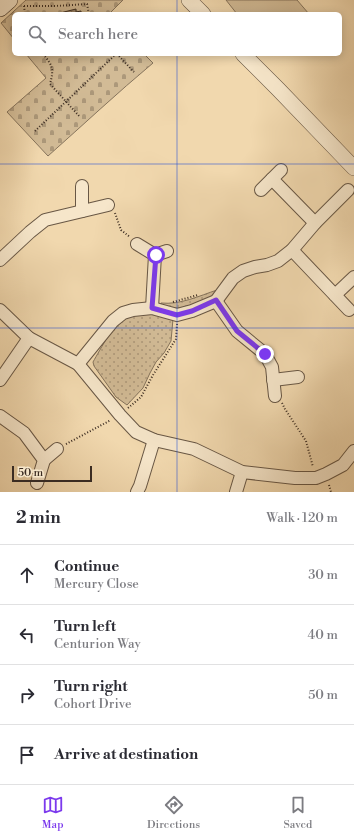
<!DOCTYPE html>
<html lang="en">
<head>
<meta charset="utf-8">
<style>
  body { margin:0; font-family:"Libre Bodoni",serif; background:#f7f7f7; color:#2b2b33 }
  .scale { position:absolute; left:12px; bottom:10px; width:80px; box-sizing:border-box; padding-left:4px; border:2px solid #3b2c22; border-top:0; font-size:11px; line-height:14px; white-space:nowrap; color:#3b2c22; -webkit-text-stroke:3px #f6e6ca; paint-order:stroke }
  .stop { position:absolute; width:12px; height:12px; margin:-9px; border:3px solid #7c3aed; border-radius:50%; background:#fff }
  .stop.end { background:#7c3aed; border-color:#fff; box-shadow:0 1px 4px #0008 }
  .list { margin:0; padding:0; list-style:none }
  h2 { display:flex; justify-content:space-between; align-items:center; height:52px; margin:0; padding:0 16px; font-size:17px }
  h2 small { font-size:13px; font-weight:400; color:#7c7c81 }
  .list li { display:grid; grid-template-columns:26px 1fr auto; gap:12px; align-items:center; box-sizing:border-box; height:60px; padding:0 16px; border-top:1px solid #e1e1e2 }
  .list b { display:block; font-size:15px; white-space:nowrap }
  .list p { margin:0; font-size:13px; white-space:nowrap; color:#7c7c81 }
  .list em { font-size:13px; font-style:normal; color:#7c7c81 }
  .icon { flex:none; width:22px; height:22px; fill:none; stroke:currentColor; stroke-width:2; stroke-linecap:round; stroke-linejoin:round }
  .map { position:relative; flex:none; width:354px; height:492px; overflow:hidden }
  .search { position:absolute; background:#fff; box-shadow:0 2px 10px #0003; left:12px; right:12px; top:12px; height:44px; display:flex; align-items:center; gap:10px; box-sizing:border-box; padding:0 14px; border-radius:6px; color:#7c7c81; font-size:15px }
  .sheet { height:292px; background:#fff }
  nav { display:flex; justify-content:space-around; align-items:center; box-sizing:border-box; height:56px; border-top:1px solid #e1e1e2; background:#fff; font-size:11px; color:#7c7c81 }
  nav a { display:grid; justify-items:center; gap:2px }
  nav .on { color:#7c3aed }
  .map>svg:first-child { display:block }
  .grass { fill:url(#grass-dots); stroke:#86745c }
  .cemetery { fill:url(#cemetery-stones); stroke:#86745c }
  .park { fill:#d2bb96; stroke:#86745c }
  .building { fill:url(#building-back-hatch); stroke:#3b2c22 }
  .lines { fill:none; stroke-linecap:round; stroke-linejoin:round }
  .minor-casing { stroke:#685745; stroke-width:14 }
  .tertiary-casing { stroke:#685745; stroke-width:16 }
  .secondary-casing { stroke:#3b2c22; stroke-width:18 }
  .path { stroke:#3b2c22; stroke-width:2; stroke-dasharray:1 2; stroke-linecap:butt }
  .minor { stroke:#f6e6ca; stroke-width:12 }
  .tertiary { stroke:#f6e6ca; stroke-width:15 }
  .secondary { stroke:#f6e6ca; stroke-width:17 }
  .route { stroke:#7c3aed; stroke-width:5 }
  .grid { fill:none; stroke:#1d4ed8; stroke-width:1; stroke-opacity:0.55 }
</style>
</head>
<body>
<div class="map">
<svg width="354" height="492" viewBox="0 0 354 492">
  <defs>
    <pattern id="grass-dots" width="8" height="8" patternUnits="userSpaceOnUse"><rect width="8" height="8" fill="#d2bb96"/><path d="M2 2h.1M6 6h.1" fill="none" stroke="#ac987a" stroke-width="1.8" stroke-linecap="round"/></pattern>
    <pattern id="cemetery-stones" width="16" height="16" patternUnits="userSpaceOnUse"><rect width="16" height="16" fill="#d2bb96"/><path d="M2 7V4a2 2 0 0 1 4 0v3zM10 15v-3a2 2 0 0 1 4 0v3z" fill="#ac987a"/></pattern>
    <pattern id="building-back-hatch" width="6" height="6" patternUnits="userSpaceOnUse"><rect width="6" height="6" fill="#9a856b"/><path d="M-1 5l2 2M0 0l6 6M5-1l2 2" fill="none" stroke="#7f6d58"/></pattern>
  </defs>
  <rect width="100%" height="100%" fill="#f1d8ae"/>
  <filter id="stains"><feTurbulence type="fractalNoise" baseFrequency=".005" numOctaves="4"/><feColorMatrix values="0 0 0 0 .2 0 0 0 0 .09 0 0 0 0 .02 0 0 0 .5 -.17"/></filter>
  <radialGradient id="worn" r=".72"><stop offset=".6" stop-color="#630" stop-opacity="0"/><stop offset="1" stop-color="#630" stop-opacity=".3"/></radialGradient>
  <g class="grass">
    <path d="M217,290L214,295L208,299L183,308H168L161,304V303C180,305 199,296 217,290Z"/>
    <path d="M145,312L173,319L171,341L164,353L156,362L150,373L143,388L127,405L116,397L94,366L93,362C100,350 116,319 129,315C134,313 140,313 145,312Z"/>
  </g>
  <g class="cemetery">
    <path d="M26,0H123L109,14H14V39L1,23Z"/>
    <path d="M26,54H144L153,63C117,93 83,125 48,156L7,112L46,78Z"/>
  </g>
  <path class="park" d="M226,0H297L309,14H237Z"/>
  <path class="building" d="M76,9V12L81,11V14H56Z"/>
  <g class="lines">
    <defs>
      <g id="minor">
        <path d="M272,179L281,170"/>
        <path d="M261,190L272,179L315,223"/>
        <path d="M82,211V186"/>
        <path d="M137,244L155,255L152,308"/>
        <path d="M292,250L349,310"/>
        <path d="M155,255L167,251"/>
        <path d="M0,260L30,232L45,220L108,205"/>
        <path d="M335,295L354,277"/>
        <path d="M216,301L237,331L265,354L272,367L275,396"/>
        <path d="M0,310L29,338L78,364L120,415L136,432L154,440L194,449L242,472L295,478H316L326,474L343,465L354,451"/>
        <path d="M78,364L113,321L123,313L133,310L152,308L177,315L192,311L216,301L233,278L243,271L255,267L267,265L278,261L292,250L315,223L348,190"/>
        <path d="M0,380L29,338"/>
        <path d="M273,380L298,377"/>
        <path d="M0,416L24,433L44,460L37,483"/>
        <path d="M44,460L57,449"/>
        <path d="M137,492L140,486L154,440"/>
        <path d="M236,492L242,472"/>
      </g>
      <g id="tertiary">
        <path d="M189,0L203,14"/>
        <path d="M243,54L278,89L354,168"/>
      </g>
      <path id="secondary" d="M0,8L9,0"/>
    </defs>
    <use href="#minor" class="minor-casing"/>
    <use href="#tertiary" class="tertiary-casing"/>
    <use href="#secondary" class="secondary-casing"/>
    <g class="path">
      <path d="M24,6H55L87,4L89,14"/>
      <path d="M24,6L25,14"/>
      <path d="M43,54C53,66 54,69 50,84L80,117"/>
      <path d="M117,54L134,72"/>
      <path d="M35,131L116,54"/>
      <path d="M115,213L121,230L130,237"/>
      <path d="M173,302L198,295"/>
      <path d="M282,403L285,409L306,441L313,467"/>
      <path d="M128,408L141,397L153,375L176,339L177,324"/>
      <path d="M66,444L111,420"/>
      <path d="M329,485L331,492"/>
    </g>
    <use href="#minor" class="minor"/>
    <use href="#tertiary" class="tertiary"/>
    <use href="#secondary" class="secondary"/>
  </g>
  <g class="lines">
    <path class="route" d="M156,255L152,308L177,315L192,311L216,300L237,331L265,354"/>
  </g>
  <path class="grid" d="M177,0V14M177,54V492M0,164H354M0,328H354"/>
  <rect width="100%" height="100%" filter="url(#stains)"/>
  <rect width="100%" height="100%" fill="url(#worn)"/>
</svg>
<div class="scale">50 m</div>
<div class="stop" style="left:156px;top:255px"></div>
<div class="stop end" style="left:265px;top:354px"></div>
<div class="search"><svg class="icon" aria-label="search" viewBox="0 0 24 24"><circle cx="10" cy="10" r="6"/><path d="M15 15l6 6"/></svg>Search here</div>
</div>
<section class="sheet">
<h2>2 min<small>Walk · 120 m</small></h2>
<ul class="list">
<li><svg class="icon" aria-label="ahead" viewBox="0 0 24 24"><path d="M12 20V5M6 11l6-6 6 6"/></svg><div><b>Continue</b><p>Mercury Close</p></div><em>30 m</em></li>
<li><svg class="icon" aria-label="left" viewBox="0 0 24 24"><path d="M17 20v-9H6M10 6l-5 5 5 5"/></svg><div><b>Turn left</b><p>Centurion Way</p></div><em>40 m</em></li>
<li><svg class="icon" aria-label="right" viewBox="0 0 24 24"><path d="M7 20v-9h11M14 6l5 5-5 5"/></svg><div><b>Turn right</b><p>Cohort Drive</p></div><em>50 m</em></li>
<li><svg class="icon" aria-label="arrive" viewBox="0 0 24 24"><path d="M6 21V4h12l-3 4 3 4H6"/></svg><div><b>Arrive at destination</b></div></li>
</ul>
</section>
<nav>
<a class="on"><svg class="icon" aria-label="map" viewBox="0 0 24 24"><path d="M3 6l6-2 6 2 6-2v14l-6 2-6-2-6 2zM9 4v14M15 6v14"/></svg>Map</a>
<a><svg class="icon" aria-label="directions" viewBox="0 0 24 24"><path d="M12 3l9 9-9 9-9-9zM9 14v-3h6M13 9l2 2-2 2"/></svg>Directions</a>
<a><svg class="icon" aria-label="saved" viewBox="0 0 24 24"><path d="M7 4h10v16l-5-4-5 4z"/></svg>Saved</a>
</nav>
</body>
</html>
